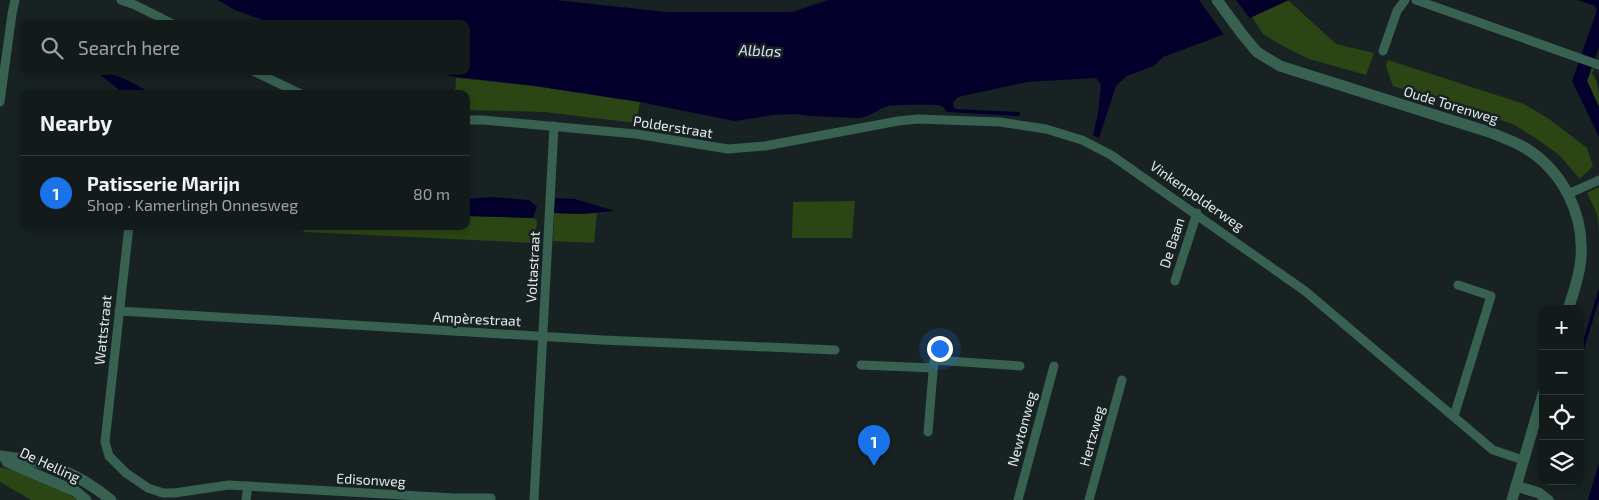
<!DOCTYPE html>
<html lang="en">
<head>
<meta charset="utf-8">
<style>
  body { margin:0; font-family:"Exo 2",sans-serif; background:#1b2323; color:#f1f3f6 }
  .controls { position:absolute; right:15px; bottom:15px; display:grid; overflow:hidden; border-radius:10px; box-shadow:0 2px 8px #0003 }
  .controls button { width:45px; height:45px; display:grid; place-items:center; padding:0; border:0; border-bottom:1px solid #313839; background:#121a1a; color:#f1f3f6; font:25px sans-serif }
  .you { position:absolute; left:939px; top:348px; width:18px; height:18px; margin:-12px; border:4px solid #fff; border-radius:50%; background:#1a73e8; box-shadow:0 0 0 8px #1a73e833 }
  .badge { display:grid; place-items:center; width:32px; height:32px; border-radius:50%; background:#1a73e8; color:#fff; font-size:16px; font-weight:700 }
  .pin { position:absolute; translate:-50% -41px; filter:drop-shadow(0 1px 2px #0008) }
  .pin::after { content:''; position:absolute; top:26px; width:18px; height:15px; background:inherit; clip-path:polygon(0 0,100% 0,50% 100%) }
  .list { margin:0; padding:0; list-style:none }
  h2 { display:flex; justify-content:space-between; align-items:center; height:65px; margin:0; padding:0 20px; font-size:21px }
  h2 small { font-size:16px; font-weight:400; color:#9ca1a2 }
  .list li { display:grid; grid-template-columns:32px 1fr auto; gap:15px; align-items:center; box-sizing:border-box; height:75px; padding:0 20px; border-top:1px solid #313839 }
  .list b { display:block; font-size:19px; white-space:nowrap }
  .list p { margin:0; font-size:16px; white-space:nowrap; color:#9ca1a2 }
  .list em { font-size:16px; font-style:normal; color:#9ca1a2 }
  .icon { flex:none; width:28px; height:28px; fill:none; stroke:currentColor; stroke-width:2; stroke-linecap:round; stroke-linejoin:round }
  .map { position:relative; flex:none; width:1599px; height:500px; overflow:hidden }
  .search { position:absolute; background:#121a1a; box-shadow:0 2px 8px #0003; left:20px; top:20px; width:450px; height:55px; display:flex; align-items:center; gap:12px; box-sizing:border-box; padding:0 18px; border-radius:10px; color:#9ca1a2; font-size:19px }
  .panel { position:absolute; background:#121a1a; box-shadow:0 2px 8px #0003; left:20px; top:90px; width:450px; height:140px; border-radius:10px }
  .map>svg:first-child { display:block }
  .green { fill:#2b4614 }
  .water { fill:#04002c }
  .pier { fill:#182223 }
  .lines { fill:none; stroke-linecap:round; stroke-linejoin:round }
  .minor { stroke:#386152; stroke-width:9 }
  .tertiary { stroke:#386152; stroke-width:11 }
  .labels { text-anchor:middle; stroke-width:5; stroke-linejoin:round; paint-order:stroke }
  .street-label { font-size:14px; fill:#e3eaea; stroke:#182223 }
  .water-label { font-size:15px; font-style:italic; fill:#dce3f8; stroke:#182223 }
</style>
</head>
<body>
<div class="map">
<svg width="1599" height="500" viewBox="0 0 1599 500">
  <rect width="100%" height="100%" fill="#182223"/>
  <g class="green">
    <path d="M1288,0L1336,44L1374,53L1366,75L1309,59L1283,46L1263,34L1252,17Z"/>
    <path d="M1388,60L1524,104L1549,119L1587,148L1593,166L1580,179L1559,155L1537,139L1513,124L1393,86L1386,66Z"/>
    <path d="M1591,68L1594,69L1592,74C1599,81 1599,96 1599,107L1587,81Z"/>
    <path d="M456,78L535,86L640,102L636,123L545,112L466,110V94H455Z"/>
    <path d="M1599,187V231L1597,214L1587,193Z"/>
    <path d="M855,201L852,238H792L793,202Z"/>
    <path d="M554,213L582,214L597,213L594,243L553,241Z"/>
    <path d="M466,216L533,218L537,220L535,243L305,232L296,226H466Z"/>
    <path d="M0,467C27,474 55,485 78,500H31L0,482Z"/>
  </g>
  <g class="water">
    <path d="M218,0H555L667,12H792L828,0H1289L1252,17L1222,35L1163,57L1154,66L1127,76L1116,86L1099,138L1093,135L1098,113L1101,85L1096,78L1027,82L958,97L953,103L954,107L956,109L1020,112L1019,116L947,112C947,112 943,107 942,106C938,104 893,105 888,106C878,109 870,117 859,118L810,116L795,114L774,115L734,121L640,102L535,86L449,76V71H466V24H273L235,10Z"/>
    <path d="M1577,0H1599V47L1587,81L1599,107V137L1572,81L1597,10L1595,6Z"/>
    <path d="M87,71C113,71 129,80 152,94H124L102,76Z"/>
    <path d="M492,197L529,200L537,207L533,218L466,216V199Z"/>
    <path d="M555,198L575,199L615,211L582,214L554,213Z"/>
    <path d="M1599,288V300L1580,362V351Z"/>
    <path d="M1599,463V500H1588Z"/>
  </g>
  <path class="pier" d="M1199,0H1236L1251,20L1225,36Z"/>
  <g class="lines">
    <g class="minor">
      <path d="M121,0L135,5L173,24"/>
      <path d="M1416,0L1599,65"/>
      <path d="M1383,51L1397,11L1405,0"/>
      <path d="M253,71L301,94"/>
      <path d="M0,102L12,14L15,0"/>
      <path d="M466,120H483L636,134L728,149L765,146L898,121L918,119L1000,122L1046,129L1082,140L1111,155L1305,291L1493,450L1523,460"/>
      <path d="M1568,194L1599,180"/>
      <path d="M129,226L105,442L109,456L126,473L148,488L163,493H174L229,485L454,498H491V500"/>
      <path d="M1175,281L1197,213"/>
      <path d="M119,311L603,340L835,350"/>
      <path d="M861,365L933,368"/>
      <path d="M1454,416L1491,296L1458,285"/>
      <path d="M928,432L934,360L1020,366"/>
      <path d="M246,500L248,486"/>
      <path d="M534,500L554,126"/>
      <path d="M1018,500L1054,366"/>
      <path d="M1089,500L1122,380"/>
    </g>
    <g class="tertiary">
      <path d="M1217,0L1242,34L1257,52L1280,66L1492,133C1504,138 1516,142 1527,149C1563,172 1584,214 1581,257C1580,274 1574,292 1568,309"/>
      <path d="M0,456C46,461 75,471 111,500"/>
      <path d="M7,462L75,491L86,500"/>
      <path d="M1516,486L1539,493L1548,500"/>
      <path d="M1512,500L1543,394"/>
    </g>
  </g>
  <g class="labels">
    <g class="street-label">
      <text transform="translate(1451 105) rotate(17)" y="5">Oude Torenweg</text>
      <text transform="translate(673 127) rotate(9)" y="5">Polderstraat</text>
      <text transform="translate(1197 196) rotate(35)" y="5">Vinkenpolderweg</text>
      <text transform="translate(1172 243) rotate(-72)" y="5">De Baan</text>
      <text transform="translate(533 267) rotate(-87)" y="5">Voltastraat</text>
      <text transform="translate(477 319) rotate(3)" y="5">Ampèrestraat</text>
      <text transform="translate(103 330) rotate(-84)" y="5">Wattstraat</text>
      <text transform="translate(1022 429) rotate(-75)" y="5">Newtonweg</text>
      <text transform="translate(1092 436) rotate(-75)" y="5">Hertzweg</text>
      <text transform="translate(50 465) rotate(25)" y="5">De Helling</text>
      <text transform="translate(371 480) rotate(3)" y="5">Edisonweg</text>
    </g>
    <g class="water-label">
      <text transform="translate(760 51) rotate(2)" y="5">Alblas</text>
    </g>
  </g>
</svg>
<div class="controls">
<button>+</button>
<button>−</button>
<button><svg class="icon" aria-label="locate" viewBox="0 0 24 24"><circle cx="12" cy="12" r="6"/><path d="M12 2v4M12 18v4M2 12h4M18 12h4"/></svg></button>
<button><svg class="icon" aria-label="layers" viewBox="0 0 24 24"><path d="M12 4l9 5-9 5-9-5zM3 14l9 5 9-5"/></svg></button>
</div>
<div class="you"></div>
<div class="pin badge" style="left:874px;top:466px">1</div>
<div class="search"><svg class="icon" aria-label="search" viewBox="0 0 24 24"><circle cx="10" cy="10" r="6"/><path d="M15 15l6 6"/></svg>Search here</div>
<section class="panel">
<h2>Nearby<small></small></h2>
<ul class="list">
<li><span class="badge">1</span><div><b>Patisserie Marijn</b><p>Shop · Kamerlingh Onnesweg</p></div><em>80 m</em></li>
</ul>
</section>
</div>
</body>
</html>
